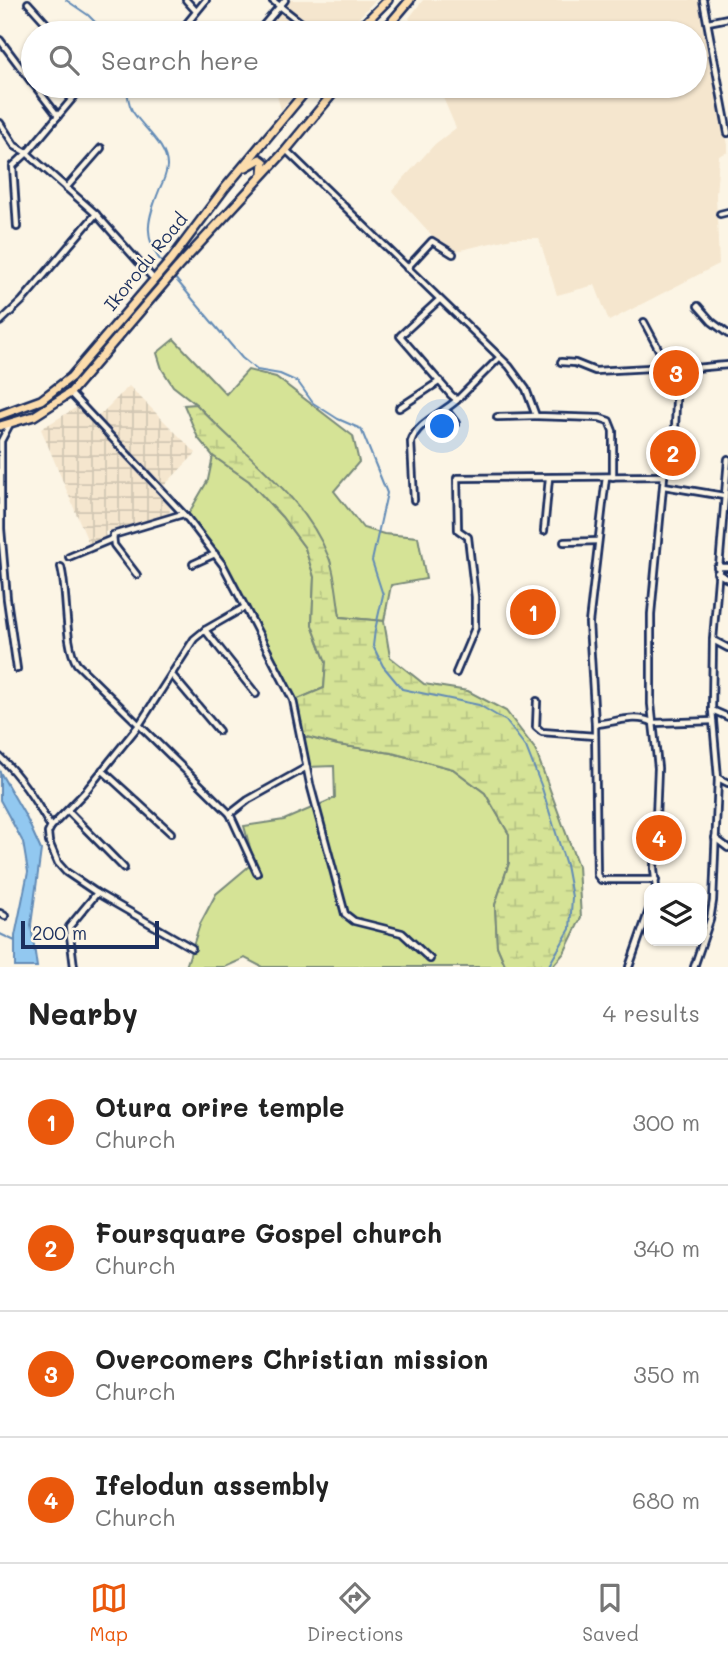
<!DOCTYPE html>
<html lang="en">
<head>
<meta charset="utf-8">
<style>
  body { margin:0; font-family:Mali,sans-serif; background:#f2f2f2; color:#222 }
  .controls { position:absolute; right:21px; bottom:21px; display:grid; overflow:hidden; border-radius:14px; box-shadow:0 2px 5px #0004 }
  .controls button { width:63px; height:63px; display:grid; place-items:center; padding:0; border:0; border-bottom:2px solid #e0e0e0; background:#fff; color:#222; font:35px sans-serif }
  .scale { position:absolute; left:21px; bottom:18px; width:138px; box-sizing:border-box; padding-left:7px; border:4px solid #1b2f5e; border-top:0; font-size:19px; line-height:24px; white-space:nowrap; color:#1b2f5e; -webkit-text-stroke:5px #fcf5e5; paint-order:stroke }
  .you { position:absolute; left:443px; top:427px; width:24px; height:24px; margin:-18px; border:5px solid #fff; border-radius:50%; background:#1a73e8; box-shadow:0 0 0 10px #1a73e833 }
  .badge { display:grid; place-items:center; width:46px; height:46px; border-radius:50%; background:#ea580c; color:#fff; font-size:23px; font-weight:700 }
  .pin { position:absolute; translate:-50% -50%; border:4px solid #fff; box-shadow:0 2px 7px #0006 }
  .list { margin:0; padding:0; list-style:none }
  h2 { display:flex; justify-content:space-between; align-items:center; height:91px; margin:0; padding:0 28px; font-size:30px }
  h2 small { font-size:23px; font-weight:400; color:#767676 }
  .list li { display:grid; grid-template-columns:46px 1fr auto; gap:21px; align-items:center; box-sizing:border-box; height:126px; padding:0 28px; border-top:2px solid #e0e0e0 }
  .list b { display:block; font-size:26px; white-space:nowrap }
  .list p { margin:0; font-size:23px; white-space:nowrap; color:#767676 }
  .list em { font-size:23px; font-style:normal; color:#767676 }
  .icon { flex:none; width:38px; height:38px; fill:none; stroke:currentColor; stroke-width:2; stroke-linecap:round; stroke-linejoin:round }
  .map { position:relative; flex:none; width:728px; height:967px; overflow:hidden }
  .search { position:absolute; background:#fff; box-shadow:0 2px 5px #0004; left:21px; right:21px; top:21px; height:77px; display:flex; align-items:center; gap:18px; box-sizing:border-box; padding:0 24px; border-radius:38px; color:#767676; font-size:26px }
  .sheet { height:595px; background:#fff }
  nav { display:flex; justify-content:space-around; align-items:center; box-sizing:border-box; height:98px; border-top:2px solid #e0e0e0; background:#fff; font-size:19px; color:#767676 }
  nav a { display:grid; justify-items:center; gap:4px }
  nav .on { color:#ea580c }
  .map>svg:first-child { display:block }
  .built { fill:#f5e6ce }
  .industrial { fill:url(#industrial-grid) }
  .grass { fill:#d5e396; stroke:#78897a; stroke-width:2 }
  .wetland { fill:url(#wetland-marsh); stroke:#78897a; stroke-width:2 }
  .water { fill:#92c8f0; stroke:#628bb6; stroke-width:2 }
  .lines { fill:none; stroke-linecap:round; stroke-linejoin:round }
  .stream { stroke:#628bb6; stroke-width:2 }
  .minor-casing { stroke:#1b2f5e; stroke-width:10 }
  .highway-casing { stroke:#1b2f5e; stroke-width:12 }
  .minor { stroke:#fcf5e5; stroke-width:4.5 }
  .highway { stroke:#fcdcac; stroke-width:7 }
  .labels { text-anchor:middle; stroke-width:5; stroke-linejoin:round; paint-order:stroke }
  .street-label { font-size:18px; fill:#1b2f5e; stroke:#fcf5e5 }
</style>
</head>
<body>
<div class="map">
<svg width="728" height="967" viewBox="0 0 728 967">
  <defs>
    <pattern id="industrial-grid" width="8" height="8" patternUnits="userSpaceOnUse" patternTransform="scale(1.75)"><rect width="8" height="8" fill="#f5e6ce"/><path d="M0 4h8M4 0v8" fill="none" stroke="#d1c6b3"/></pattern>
    <pattern id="wetland-marsh" width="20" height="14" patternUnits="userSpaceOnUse" patternTransform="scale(1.75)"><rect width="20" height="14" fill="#d5e396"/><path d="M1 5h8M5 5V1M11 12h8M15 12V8" fill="none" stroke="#b6c384"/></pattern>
  </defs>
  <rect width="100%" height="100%" fill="#fcf5e5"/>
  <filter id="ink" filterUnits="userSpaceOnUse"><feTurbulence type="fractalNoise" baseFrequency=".0143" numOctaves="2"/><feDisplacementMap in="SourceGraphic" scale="14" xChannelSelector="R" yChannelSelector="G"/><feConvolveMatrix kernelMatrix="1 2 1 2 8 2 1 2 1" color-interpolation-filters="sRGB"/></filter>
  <g filter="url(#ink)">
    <g class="built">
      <path d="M286,0H375L345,33H259Z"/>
      <path d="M423,0H701L728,145V152L719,156L716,195L719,264L609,321L595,285L557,295L539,238H512L448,253L392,191L435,144L456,128L438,86H695V33H416L409,18Z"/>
      <path d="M270,86H301L281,110L276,91Z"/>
    </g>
    <path class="industrial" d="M129,386L196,453L159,491L170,508L169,516L105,532L106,538L89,544L41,429L77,407L92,423Z"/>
    <g class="grass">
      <path d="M174,339L226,394L248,370L276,377L353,436L359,462L334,491L363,528L384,534L418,537L426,579L391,585L384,621L340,617L330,560L221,430L196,404L173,386L162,369L157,353Z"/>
      <path d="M213,456L249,481L282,517L305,548L314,577L312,625L326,662L324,688L291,702L218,559L186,518L208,480Z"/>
      <path d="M299,735L338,745L392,753L453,769L485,793L509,834V863L495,905L497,946L506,967H262L245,958L225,967H186L200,924L216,894L254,862L244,826L284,820L335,798L334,766L307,767Z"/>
    </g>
    <path class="wetland" d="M196,404C241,453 305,495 329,558C336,576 337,598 340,617L384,621L390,657L424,684L468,691L506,711L535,749L578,866L581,918L564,953L552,967H506L497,946L495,905L509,863V834L485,793L453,769L392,753L338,745L299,735L291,702L324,688L326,662L312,625L314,577L305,548L282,517L249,481L213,456L198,438L184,405Z"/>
    <path class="water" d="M0,772L26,817L41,850L31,925L37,967H15V936L28,872L23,842L0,800Z"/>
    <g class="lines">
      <g class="stream">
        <path d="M66,0L88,15L106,33"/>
        <path d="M126,86C128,94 128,105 133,112C144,129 168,146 167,167C166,175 163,182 160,188C148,218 141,238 164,265"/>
        <path d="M174,277L242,358L257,370L280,374L298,382L313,403L338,419L361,429L387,493L372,561L383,595L375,630L373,646L383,666L402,689L479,705L506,721L526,747L541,785L566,865L572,897L570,929L548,967"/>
        <path d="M0,934L15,941"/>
      </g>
      <defs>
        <g id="minor">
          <path d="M186,0L196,11"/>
          <path d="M272,0L314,33"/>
          <path d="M703,0L728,133"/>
          <path d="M28,3L55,33"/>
          <path d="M708,22L728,18"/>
          <path d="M179,33L206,0"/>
          <path d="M257,33L285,0"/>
          <path d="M0,40L33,84"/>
          <path d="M35,86L58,116"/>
          <path d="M0,123L15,146L27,153L96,214L151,276"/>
          <path d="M286,150L509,366L526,389L536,416L600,418L609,421L613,431V477"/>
          <path d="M66,188L101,148"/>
          <path d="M720,214L728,212"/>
          <path d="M17,227L13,166L27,153L83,86"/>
          <path d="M407,268L432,241L453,254"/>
          <path d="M439,300L400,336L451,395L457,400L499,358"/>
          <path d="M698,306L712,322L728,334"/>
          <path d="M0,322L22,301L96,214"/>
          <path d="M644,322L668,367"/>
          <path d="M561,362L575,363L595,371L668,367C681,371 712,366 728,365"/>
          <path d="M70,393L188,519L223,565L245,607L293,700L310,784L345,914L354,921L402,933L430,959"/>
          <path d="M399,408L440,381"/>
          <path d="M446,410L456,423"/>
          <path d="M497,417L536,416"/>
          <path d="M10,424L1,441V529L7,599L17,669"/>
          <path d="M606,477L589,623L595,724L597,875L601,880H656"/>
          <path d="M664,486L724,496"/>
          <path d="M414,500L411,442C417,422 442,414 457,400"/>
          <path d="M544,531L549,478"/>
          <path d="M564,542L598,541"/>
          <path d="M69,557L112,539"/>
          <path d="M193,564L215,554"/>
          <path d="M61,567C68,593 64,646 77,664L230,814"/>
          <path d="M717,567H728"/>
          <path d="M717,573L728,579"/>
          <path d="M137,575L114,545L113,535L183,514"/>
          <path d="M205,630L256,694"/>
          <path d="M713,640L728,648"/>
          <path d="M456,673L475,628V597L468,537L458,530L457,478L664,476"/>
          <path d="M172,675L219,731"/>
          <path d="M537,701L536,727L542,732L595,736"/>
          <path d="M712,710L728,717"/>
          <path d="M595,724C615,723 635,713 654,723L713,721"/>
          <path d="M0,757C22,778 36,802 51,827L48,833L49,842L58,863L66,872L97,893L192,948"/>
          <path d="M102,770L171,833"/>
          <path d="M718,778L728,783"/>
          <path d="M68,811L124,868"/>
          <path d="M51,827L85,792L139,725L194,639L205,630L245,607"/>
          <path d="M715,838L728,848"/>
          <path d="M257,873L230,814L248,800L307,767"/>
          <path d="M656,888L654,869L658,768L651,704V614L664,476L675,431L677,370"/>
          <path d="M0,913L5,916"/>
          <path d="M74,967L69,927L97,893"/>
          <path d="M629,967L649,910"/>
          <path d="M694,967L710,920L713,901L718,778L712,710L713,640L728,459"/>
        </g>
        <g id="highway">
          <path d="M355,33L388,0"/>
          <path d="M382,33L410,0"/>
          <path d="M246,167L260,159L264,162L263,173"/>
          <path d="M0,415L41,400L71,377L171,260L225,188L310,86"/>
          <path d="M0,426L34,416L70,393L178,267L286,150L339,86"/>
        </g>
      </defs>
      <use href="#minor" class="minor-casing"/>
      <use href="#highway" class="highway-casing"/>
      <use href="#minor" class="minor"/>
      <use href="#highway" class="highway"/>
    </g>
  </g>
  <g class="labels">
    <g class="street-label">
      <text transform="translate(146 262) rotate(-51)" y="6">Ikorodu Road</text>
    </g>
  </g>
</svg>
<div class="controls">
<button><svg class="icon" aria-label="layers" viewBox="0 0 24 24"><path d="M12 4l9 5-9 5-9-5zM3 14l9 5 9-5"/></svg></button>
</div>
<div class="scale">200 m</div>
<div class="you"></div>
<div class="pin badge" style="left:533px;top:612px">1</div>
<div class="pin badge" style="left:673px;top:453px">2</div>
<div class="pin badge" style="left:676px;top:373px">3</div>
<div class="pin badge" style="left:659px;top:838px">4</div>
<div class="search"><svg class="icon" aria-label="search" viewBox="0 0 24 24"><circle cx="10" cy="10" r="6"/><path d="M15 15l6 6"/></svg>Search here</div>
</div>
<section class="sheet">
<h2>Nearby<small>4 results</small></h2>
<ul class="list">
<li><span class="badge">1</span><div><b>Otura orire temple</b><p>Church</p></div><em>300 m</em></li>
<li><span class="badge">2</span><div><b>Foursquare Gospel church</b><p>Church</p></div><em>340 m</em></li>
<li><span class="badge">3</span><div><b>Overcomers Christian mission</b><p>Church</p></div><em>350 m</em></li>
<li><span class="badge">4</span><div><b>Ifelodun assembly</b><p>Church</p></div><em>680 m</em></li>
</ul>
</section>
<nav>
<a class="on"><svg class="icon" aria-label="map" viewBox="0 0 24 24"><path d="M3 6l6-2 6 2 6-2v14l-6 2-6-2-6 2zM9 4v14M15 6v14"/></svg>Map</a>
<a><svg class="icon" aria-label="directions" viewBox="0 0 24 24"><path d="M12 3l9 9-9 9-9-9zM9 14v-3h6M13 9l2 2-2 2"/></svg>Directions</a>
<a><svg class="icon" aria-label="saved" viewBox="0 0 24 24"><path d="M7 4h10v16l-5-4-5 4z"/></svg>Saved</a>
</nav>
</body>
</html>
